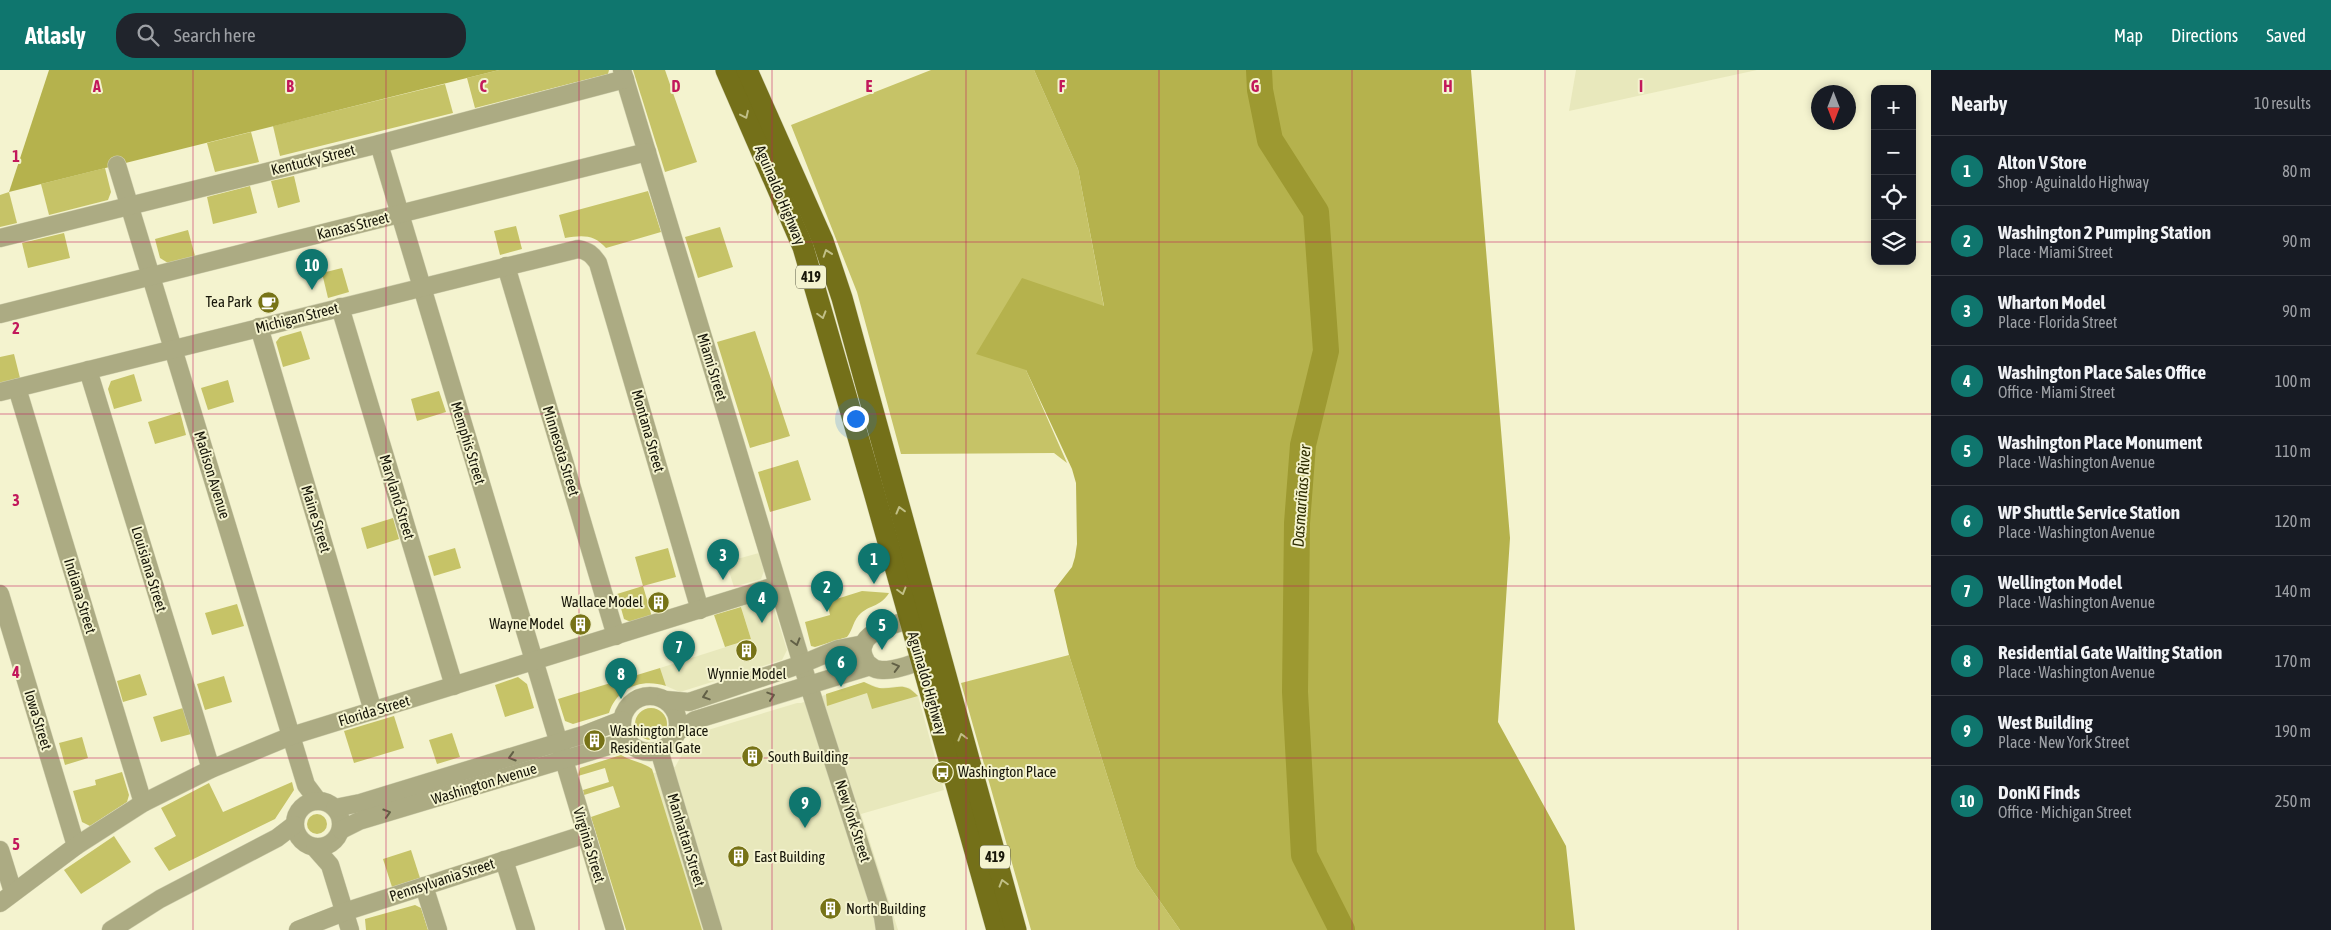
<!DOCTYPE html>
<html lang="en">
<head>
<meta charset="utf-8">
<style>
  body { margin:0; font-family:"Asap Condensed",sans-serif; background:#20242c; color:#f1f3f6 }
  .controls { position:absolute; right:15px; top:15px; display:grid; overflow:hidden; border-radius:10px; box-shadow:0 2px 8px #0003 }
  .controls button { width:45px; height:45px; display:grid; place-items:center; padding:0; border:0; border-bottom:1px solid #363941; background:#171b24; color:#f1f3f6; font:25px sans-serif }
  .compass { position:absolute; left:1811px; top:15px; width:45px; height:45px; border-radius:50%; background:#171b24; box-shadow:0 2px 8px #0003; rotate:180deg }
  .you { position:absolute; left:855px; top:348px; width:18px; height:18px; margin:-12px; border:4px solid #fff; border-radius:50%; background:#1a73e8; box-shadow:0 0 0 8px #1a73e833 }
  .badge { display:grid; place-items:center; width:32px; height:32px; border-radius:50%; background:#0f766e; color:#fff; font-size:16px; font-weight:700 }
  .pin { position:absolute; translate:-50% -41px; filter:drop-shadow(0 1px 2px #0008) }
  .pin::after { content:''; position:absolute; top:26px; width:18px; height:15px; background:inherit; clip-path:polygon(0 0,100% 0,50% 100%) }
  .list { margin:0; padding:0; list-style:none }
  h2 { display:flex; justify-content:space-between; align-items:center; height:65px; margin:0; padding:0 20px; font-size:21px }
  h2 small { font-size:16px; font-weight:400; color:#9ea1a6 }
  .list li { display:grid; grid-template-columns:32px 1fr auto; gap:15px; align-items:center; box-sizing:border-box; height:70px; padding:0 20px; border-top:1px solid #363941 }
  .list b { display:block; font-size:19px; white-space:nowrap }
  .list p { margin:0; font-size:16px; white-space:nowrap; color:#9ea1a6 }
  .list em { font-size:16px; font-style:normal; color:#9ea1a6 }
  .icon { flex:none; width:28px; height:28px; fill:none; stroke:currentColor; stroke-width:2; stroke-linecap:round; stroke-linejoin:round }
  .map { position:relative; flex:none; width:1931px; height:860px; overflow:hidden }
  header { display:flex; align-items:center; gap:30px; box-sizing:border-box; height:70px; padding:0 25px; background:#0f766e; color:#fff }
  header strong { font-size:24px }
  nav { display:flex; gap:28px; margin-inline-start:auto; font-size:18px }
  .search { width:350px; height:45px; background:#20242c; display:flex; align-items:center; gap:12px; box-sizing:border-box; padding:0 18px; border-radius:20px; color:#9ea1a6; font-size:19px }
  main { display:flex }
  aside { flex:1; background:#171b24 }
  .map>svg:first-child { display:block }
  .built { fill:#e8e8bc }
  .green { fill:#c6c367 }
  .forest { fill:#b5b24d }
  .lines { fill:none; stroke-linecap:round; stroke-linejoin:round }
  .river { stroke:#9d9931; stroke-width:26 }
  .minor-casing { stroke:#d1d0af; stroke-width:19 }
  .major-casing { stroke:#d1d0af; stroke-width:22 }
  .minor { stroke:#acab83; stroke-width:18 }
  .major { stroke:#747019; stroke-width:21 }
  .oneway { stroke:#c1bf86 }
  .oneway2 { stroke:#626046 }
  .grid { fill:none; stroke:#c2185b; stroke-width:1; stroke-opacity:0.55 }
  .labels { text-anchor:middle; stroke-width:4; stroke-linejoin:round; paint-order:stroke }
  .shield { fill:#f4f3cf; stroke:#595844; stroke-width:1 }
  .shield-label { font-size:14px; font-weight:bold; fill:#171609 }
  .street-label { font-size:15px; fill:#171609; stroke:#f4f3cf }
  .poi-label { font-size:15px; fill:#171609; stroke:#f4f3cf; text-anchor:start }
  .water-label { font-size:16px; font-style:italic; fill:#2e2c01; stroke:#f4f3cf }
  .grid-label { font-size:16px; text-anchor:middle; font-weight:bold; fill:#c2185b; stroke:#f4f3cf; stroke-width:4; stroke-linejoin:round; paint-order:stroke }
</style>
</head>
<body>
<header>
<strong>Atlasly</strong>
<div class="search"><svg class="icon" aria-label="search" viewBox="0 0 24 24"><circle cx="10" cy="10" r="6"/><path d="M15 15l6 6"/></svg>Search here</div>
<nav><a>Map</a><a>Directions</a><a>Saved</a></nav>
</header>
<main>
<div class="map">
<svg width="1931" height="860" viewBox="0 0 1931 860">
  <rect width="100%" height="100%" fill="#f4f3cf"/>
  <g class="built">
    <path d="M1576,0H1757L1569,41Z"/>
    <path d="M759,483L764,501L761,509L734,517L726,492Z"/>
    <path d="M766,529L772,532L787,580L782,590L680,622L666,616L660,598L751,569L741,536Z"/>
    <path d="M864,612L880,618L902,616L910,618L918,626L944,720L861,744L898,860H659L614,716H611L603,691L621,685L634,693L648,696L654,703L675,697L692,667L698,663L797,633H801Z"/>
  </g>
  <g class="green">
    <path d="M499,0H609L608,4L475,38L467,8Z"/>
    <path d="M633,0H665L697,92L665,102Z"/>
    <path d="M931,0H1034L1078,99L1104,237L1026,300L1067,393L1054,383L901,384L857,222L791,55Z"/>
    <path d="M445,14L453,43L280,86L273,56Z"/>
    <path d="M251,62L259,92L215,102L207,73Z"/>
    <path d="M105,98L111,122L108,130L49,145L41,114Z"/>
    <path d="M294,106L300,132L278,138L271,111Z"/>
    <path d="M250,116L257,143L213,154L207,127Z"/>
    <path d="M648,121L661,162L606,178C594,164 582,165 565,168L559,145Z"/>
    <path d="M9,122L17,153L0,157V125Z"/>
    <path d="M516,156L522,179L500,185L494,161Z"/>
    <path d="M720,157L733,197L698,208L685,167Z"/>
    <path d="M188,160L195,186L168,193L160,188L155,169Z"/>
    <path d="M64,163L70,188L28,198L22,173Z"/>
    <path d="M342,198L349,222L328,228L322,203Z"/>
    <path d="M301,261L310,289L283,297L276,272L280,267Z"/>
    <path d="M755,261L790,366L750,378L717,272Z"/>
    <path d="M14,284L20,308L0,314V287Z"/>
    <path d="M134,304L142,331L114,339L108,319L111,311Z"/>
    <path d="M228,310L234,332L208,340L201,318Z"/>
    <path d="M439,321L446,342L417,351L411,329Z"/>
    <path d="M180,342L186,365L155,374L148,352Z"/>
    <path d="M798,390L811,430L770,442L758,402Z"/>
    <path d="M393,448L399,469L367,479L361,458Z"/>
    <path d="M455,478L461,498L434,506L428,486Z"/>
    <path d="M668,478L676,507L643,516L652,547L633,553L624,549L617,524L643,516L635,487Z"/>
    <path d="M862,521L889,523C880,537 872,534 861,543C853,550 853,560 847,567L815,577L811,576L805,552L830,545L827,532Z"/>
    <path d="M237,534L244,556L212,565L205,543Z"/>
    <path d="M741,537L751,569L725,577L714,545Z"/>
    <path d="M1069,585L1136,797L1180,860H1031L961,613Z"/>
    <path d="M660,598L666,616C641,608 617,618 609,643L573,654L565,651L558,629Z"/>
    <path d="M140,604L147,625L123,632L117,611Z"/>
    <path d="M224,606L232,632L205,640L197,614Z"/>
    <path d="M518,607L527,614L534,638L505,647L495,615Z"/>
    <path d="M864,612C869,614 874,617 879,618C897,620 903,610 918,626L872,639L867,623L827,636L826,624Z"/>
    <circle cx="651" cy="654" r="16"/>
    <path d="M183,638L191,664L161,672L153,647Z"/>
    <path d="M394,646L404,678L354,693L344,661Z"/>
    <path d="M452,663L460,687L437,694L429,670Z"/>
    <path d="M82,667L88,688L65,695L59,673Z"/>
    <path d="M621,685C631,691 645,693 652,699L702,860H626L591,747L620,737L613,716L584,725L583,720L609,712L605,698L578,706L580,698Z"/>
    <path d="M122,702L129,725L127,732L90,756L82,752L73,721L96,715L95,710Z"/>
    <path d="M292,712L294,720L275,749L169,801L154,778L176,766L161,738L209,713L223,742Z"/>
    <circle cx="317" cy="754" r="10"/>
    <path d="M114,766L131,792L81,824L64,800Z"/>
    <path d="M411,780L420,808L392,817L383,789Z"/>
    <path d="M415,835L421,838L428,860H366L365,849Z"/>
  </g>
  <g class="forest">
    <path d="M49,0H499L9,122Z"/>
    <path d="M1034,0H1471L1510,468L1498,652L1566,776L1575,860H1180L1136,797L1069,585L1054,520L1072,497L1075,487L1077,474L1076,413L1072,399L1026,300L976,284L1022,208L1104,236L1078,99Z"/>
  </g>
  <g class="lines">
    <path class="river" d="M1259,0L1260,20L1270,70L1316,142L1326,281L1303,375L1297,453L1295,622L1304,785L1342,860"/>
    <defs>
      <g id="minor">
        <path d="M622,0L802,594L883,847L885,860"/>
        <path d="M379,74L615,860"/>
        <path d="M117,95L306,715L318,731"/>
        <path d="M0,168L379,74L625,9"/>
        <path d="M506,196L616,566"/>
        <path d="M340,237L454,616"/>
        <path d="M0,244L647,82"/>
        <path d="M259,257L373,641"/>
        <path d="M88,300L211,699"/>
        <path d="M17,318L143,733"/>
        <path d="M0,322L578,179C588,181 592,184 598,193L700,540"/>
        <path d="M0,524L76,776"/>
        <path d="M923,547C905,552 853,559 864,587C867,595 874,600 882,600C898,601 919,591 934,586"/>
        <circle cx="650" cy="654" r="28"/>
        <path d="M666,630L689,632L802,594L838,579L864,574"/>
        <path d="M677,662L695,650L871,596"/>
        <path d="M659,680L713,860"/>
        <circle cx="318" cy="754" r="23"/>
        <path d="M335,738L360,733L586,664L622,650"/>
        <path d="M341,760L359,751L609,676L629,672"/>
        <path d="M315,778L330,795L350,860"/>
        <path d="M0,780L13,822"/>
        <path d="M504,790L526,860"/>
        <path d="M424,816L438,860"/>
        <path d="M0,833L76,776L143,733L211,699L291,666L778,515"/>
        <path d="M111,860L160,829L277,768L294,755"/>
        <path d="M298,860L344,842L586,764"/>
      </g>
      <g id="major">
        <path d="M726,0L803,177L874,422L997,860"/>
        <path d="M747,0L823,171L842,228L1016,860"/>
      </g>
    </defs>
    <use href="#minor" class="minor-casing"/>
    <use href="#major" class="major-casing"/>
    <use href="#minor" class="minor"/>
    <use href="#major" class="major"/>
  </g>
  <defs><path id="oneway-chevron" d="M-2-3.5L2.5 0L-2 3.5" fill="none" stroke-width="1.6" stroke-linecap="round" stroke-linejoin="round" transform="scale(1.25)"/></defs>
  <g class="oneway">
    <use href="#oneway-chevron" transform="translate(745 45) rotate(65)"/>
    <use href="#oneway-chevron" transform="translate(827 183) rotate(-109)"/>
    <use href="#oneway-chevron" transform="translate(822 245) rotate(74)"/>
    <use href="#oneway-chevron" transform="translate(900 440) rotate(-105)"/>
    <use href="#oneway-chevron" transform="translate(902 521) rotate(74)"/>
    <use href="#oneway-chevron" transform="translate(962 667) rotate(-105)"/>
    <use href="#oneway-chevron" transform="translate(1003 813) rotate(-106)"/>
  </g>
  <g class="oneway2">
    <use href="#oneway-chevron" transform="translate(796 572) rotate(74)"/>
    <use href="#oneway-chevron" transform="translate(896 597) rotate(-15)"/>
    <use href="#oneway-chevron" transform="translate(706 626) rotate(162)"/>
    <use href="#oneway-chevron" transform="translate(771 626) rotate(-18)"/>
    <use href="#oneway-chevron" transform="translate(512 687) rotate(163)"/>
    <use href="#oneway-chevron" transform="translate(387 743) rotate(-17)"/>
  </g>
  <path class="grid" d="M193,0V860M386,0V860M579,0V860M772,0V860M966,0V860M1159,0V860M1352,0V860M1545,0V860M1738,0V860M0,172H1875M1912,172H1931M0,344H1931M0,516H1931M0,688H1931"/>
  <defs>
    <symbol id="cafe-disc" viewBox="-11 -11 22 22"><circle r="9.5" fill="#777317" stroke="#f4f3cf"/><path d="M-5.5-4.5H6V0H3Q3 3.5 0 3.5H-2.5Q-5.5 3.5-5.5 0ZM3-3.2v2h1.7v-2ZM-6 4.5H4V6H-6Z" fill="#fff"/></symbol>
    <symbol id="building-disc" viewBox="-11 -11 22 22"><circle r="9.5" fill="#777317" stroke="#f4f3cf"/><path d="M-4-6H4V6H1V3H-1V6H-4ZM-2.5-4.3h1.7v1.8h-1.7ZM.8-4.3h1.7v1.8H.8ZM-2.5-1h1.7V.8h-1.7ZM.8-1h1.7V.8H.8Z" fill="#fff"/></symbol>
    <symbol id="bus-disc" viewBox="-11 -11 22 22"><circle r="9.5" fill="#777317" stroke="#f4f3cf"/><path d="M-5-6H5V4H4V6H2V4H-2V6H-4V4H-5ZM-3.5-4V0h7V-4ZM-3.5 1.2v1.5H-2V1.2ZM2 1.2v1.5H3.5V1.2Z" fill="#fff"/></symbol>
  </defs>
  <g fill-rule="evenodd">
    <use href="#cafe-disc" x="256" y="220" width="25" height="25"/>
    <use href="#building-disc" x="646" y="520" width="25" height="25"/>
    <use href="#building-disc" x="568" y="542" width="25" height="25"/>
    <use href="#building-disc" x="734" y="568" width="25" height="25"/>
    <use href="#building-disc" x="582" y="658" width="25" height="25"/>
    <use href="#building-disc" x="740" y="674" width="25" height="25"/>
    <use href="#bus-disc" x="930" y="690" width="25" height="25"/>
    <use href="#building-disc" x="726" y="774" width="25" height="25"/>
    <use href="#building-disc" x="818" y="826" width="25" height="25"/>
  </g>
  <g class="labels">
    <g class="shield">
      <rect x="796" y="195.5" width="30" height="23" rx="4"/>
      <rect x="980" y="775.5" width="30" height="23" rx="4"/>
    </g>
    <g class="shield-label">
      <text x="811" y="212">419</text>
      <text x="995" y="792">419</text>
    </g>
    <g class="street-label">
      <text transform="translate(313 90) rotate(-14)" y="5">Kentucky Street</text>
      <text transform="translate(780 125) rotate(67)" y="5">Aguinaldo Highway</text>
      <text transform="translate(353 156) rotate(-14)" y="5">Kansas Street</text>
      <text transform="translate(297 248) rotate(-14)" y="5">Michigan Street</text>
      <text transform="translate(712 297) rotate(73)" y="5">Miami Street</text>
      <text transform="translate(648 361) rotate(74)" y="5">Montana Street</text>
      <text transform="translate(468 373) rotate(73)" y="5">Memphis Street</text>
      <text transform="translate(561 381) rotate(73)" y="5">Minnesota Street</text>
      <text transform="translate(212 405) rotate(73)" y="5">Madison Avenue</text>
      <text transform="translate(397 427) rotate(73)" y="5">Maryland Street</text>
      <text transform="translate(316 449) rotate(73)" y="5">Maine Street</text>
      <text transform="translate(149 499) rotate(73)" y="5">Louisiana Street</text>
      <text transform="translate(80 526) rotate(73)" y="5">Indiana Street</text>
      <text transform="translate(927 613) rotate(74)" y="5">Aguinaldo Highway</text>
      <text transform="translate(374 641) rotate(-17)" y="5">Florida Street</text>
      <text transform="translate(38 650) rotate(73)" y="5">Iowa Street</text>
      <text transform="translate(484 714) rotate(-17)" y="5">Washington Avenue</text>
      <text transform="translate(853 751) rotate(72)" y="5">New York Street</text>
      <text transform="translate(686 770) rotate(73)" y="5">Manhattan Street</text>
      <text transform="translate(589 775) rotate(73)" y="5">Virginia Street</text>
      <text transform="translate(442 810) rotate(-18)" y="5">Pennsylvania Street</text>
    </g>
    <g class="poi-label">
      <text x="252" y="237" text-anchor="end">Tea Park</text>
      <text x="643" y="537" text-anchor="end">Wallace Model</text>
      <text x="564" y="559" text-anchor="end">Wayne Model</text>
      <text x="747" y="609" text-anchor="middle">Wynnie Model</text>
      <text x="610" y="666">Washington Place<tspan x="610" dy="17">Residential Gate</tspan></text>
      <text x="768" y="692">South Building</text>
      <text x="958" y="707">Washington Place</text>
      <text x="754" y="792">East Building</text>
      <text x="846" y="844">North Building</text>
    </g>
    <g class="water-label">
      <text transform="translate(1301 426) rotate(-86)" y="6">Dasmariñas River</text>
    </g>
  </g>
  <g class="grid-label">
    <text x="97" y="22">A</text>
    <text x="290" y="22">B</text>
    <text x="483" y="22">C</text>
    <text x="676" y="22">D</text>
    <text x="869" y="22">E</text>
    <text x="1062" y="22">F</text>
    <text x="1255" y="22">G</text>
    <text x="1448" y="22">H</text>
    <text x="1641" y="22">I</text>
    <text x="16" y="92">1</text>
    <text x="16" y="264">2</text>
    <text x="16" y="436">3</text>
    <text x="16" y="608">4</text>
    <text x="16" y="780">5</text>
  </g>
</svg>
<div class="controls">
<button>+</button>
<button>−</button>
<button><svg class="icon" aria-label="locate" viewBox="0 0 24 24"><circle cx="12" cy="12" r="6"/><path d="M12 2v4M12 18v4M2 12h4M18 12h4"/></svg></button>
<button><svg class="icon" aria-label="layers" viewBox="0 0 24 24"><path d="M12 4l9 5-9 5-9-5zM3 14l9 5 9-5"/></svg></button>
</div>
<svg class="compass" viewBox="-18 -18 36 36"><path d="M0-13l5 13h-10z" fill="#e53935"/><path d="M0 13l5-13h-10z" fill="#9ea1a6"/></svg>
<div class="you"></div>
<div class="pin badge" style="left:874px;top:514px">1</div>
<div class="pin badge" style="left:827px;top:542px">2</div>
<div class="pin badge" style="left:723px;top:510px">3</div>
<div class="pin badge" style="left:762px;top:553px">4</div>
<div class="pin badge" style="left:882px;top:580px">5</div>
<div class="pin badge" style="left:841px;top:617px">6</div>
<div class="pin badge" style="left:679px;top:602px">7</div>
<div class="pin badge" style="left:621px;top:629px">8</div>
<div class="pin badge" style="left:805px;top:758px">9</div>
<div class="pin badge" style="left:312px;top:220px">10</div>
</div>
<aside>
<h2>Nearby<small>10 results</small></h2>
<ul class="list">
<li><span class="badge">1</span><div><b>Alton V Store</b><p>Shop · Aguinaldo Highway</p></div><em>80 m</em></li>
<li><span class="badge">2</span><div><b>Washington 2 Pumping Station</b><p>Place · Miami Street</p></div><em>90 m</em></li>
<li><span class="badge">3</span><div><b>Wharton Model</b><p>Place · Florida Street</p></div><em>90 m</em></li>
<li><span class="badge">4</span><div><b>Washington Place Sales Office</b><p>Office · Miami Street</p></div><em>100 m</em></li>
<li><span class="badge">5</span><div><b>Washington Place Monument</b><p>Place · Washington Avenue</p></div><em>110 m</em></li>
<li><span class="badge">6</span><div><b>WP Shuttle Service Station</b><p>Place · Washington Avenue</p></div><em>120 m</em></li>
<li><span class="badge">7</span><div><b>Wellington Model</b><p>Place · Washington Avenue</p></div><em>140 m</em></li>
<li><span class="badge">8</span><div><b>Residential Gate Waiting Station</b><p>Place · Washington Avenue</p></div><em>170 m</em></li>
<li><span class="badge">9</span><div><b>West Building</b><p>Place · New York Street</p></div><em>190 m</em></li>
<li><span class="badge">10</span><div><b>DonKi Finds</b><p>Office · Michigan Street</p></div><em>250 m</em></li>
</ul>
</aside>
</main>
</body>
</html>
